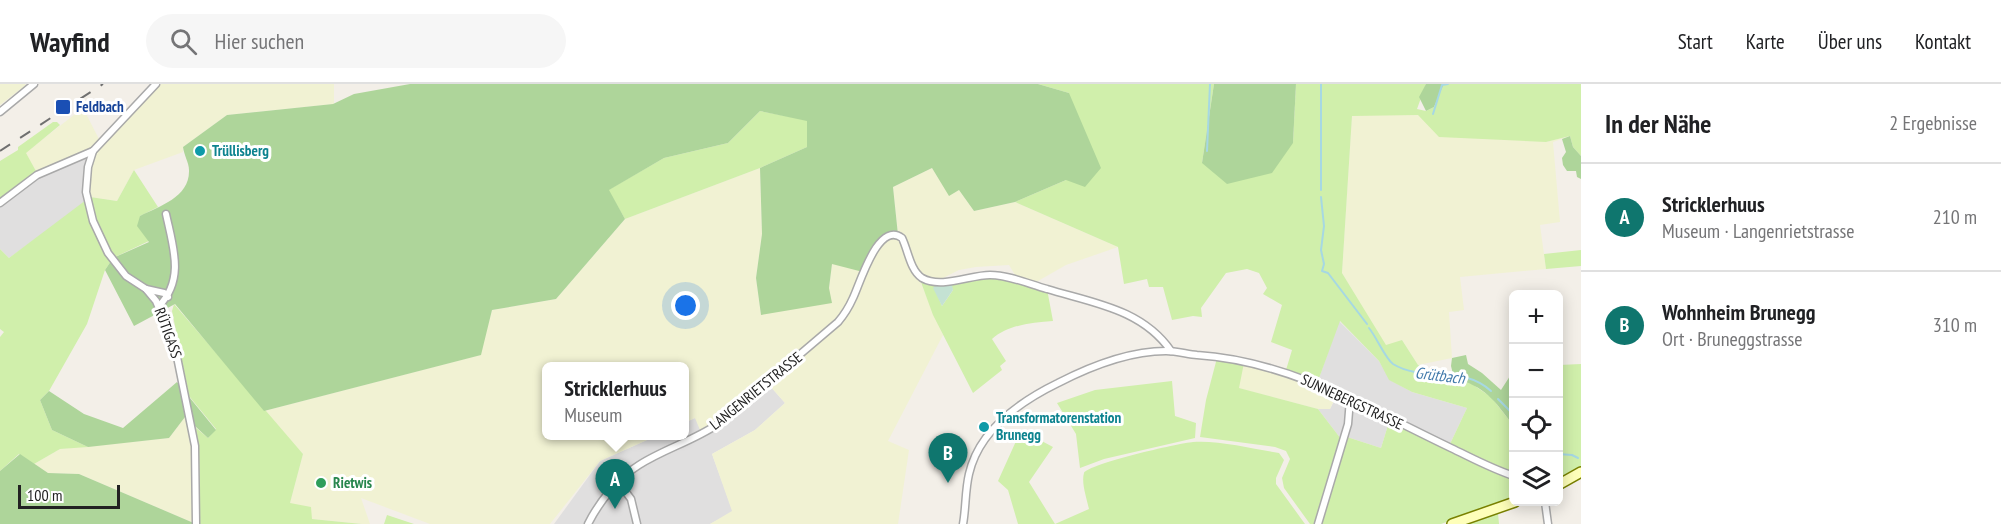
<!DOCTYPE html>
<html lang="de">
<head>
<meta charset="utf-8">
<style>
  body { margin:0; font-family:"PT Sans Narrow",sans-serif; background:#f6f6f6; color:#202124 }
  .controls { position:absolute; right:18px; bottom:18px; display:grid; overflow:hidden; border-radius:9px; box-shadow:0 3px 15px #0003 }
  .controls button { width:54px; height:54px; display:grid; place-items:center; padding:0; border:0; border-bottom:2px solid #e0e0e0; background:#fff; color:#202124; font:30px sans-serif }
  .scale { position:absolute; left:18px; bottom:15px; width:102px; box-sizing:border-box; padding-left:6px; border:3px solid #222; border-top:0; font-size:16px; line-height:21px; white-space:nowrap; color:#222; -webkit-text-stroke:4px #fff; paint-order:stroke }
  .you { position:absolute; left:686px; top:222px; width:21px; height:21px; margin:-15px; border:4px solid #fff; border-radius:50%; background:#1a73e8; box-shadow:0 0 0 9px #1a73e833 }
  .badge { display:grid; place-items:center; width:39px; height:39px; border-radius:50%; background:#0f766e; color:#fff; font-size:20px; font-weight:700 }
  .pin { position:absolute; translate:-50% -50px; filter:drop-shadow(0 2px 3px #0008) }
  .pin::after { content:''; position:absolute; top:32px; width:21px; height:18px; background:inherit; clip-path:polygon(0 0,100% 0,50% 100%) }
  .popup { position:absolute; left:542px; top:278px; width:147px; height:78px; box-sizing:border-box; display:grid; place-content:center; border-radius:9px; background:#fff; filter:drop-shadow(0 2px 4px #0005); font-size:20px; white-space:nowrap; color:#757577 }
  .popup b { font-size:22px; color:#202124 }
  .popup::after { content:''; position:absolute; left:50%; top:100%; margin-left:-12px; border:12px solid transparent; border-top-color:#fff }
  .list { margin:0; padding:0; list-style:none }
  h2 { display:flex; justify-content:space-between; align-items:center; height:78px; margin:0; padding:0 24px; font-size:26px }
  h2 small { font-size:20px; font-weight:400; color:#757577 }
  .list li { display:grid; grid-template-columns:39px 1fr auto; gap:18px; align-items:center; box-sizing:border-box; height:108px; padding:0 24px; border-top:2px solid #e0e0e0 }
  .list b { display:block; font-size:22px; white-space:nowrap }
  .list p { margin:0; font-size:20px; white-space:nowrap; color:#757577 }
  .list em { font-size:20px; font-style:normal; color:#757577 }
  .icon { flex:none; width:33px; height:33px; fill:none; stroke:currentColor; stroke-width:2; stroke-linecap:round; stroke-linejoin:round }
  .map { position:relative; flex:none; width:1581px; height:440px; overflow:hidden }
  header { display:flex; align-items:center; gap:36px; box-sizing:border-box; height:84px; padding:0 30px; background:#fff; border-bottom:2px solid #e0e0e0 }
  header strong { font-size:28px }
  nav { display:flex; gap:33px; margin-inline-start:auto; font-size:21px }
  .search { width:420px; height:54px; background:#f6f6f6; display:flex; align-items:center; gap:15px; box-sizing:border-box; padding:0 21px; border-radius:33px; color:#757577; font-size:22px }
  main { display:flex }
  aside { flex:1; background:#fff }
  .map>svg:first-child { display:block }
  .residential { fill:#e0dfdf }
  .farmland { fill:#f1f2d3 }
  .grass { fill:#d0efab; fill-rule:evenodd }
  .forest { fill:#aed59a }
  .wetland { fill:#c4e2d3 }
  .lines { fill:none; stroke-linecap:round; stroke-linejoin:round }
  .stream { stroke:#a6d8e3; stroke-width:2 }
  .street-casing { stroke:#a9a9a9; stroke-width:9 }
  .secondary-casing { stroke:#798100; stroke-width:12 }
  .street { stroke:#fff; stroke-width:6 }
  .secondary { stroke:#feffba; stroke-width:9 }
  .rail { stroke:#707070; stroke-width:2; stroke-dasharray:12 12; stroke-linecap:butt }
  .transit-dot { fill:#1a4fb4; stroke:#fff; stroke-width:2 }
  .culture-dot { fill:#0f9aa8; stroke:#fff; stroke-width:2 }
  .leisure-dot { fill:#2e9e5b; stroke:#fff; stroke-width:2 }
  .labels { text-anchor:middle; stroke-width:6; stroke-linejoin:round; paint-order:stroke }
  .transit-label { font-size:15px; font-weight:bold; fill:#164399; stroke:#fff; text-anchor:start }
  .culture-label { font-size:15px; font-weight:bold; fill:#0d838f; stroke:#fff; text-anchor:start }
  .street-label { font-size:15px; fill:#222; stroke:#fff }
  .leisure-label { font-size:15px; font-weight:bold; fill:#27864d; stroke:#fff; text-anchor:start }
  .water-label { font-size:16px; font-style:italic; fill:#4079aa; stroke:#fff }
</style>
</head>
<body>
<header>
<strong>Wayfind</strong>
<div class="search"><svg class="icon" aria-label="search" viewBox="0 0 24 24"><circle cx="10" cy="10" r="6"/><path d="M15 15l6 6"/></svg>Hier suchen</div>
<nav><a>Start</a><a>Karte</a><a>Über uns</a><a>Kontakt</a></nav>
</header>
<main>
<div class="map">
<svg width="1581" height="440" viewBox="0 0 1581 440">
  <rect width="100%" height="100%" fill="#f3efe8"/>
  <g class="residential">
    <path d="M92,64L86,118L9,174L0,165V117L37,89L52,81L73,75Z"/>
    <path d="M1339,237L1379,277L1390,296L1412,308L1467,324L1450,360L1389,338L1381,364L1347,353L1341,355L1318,325H1330L1337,311L1318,297Z"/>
    <path d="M770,302L785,319L755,346L712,370L733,428L710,440H554L600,377L656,352H684V339L695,334L707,344Z"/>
  </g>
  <g class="farmland">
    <path d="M0,0H25L26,1L0,21Z"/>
    <path d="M161,0H334V20L227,31L183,63V68L134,86L117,117L90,113V91L96,68Z"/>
    <path d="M83,24L100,57L92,64L73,75L52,81L37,89L25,69Z"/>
    <path d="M1352,31H1418L1546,58L1570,52L1553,58L1560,138L1540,141L1546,185L1460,193L1464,226L1449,228L1452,274L1418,281L1402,256L1386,262L1342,189Z"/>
    <path d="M760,84L762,150L756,194L761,231L829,204L832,180L898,150L893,103L932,84L949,111L959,106L974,127L1015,118L1118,163L1066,181L1031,201L1018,196L1009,181L976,183L959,186L943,194L920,197L943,251L888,357L909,366L898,440H710L732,427L712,370L755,346L785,319L770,302L707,344L700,346L695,334L684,339V282H546V352H656L600,377L550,440H430L361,414L370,440H362L312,435L290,419L303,370L264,327L480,271L492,226L556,215L625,135Z"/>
    <path d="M1244,279L1285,291L1337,310L1330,325H1318L1238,304Z"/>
    <path d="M185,333L195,343L196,440L79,390L48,389L34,380L60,365L169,354Z"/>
  </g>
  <g class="grass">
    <path d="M1038,0H1214L1202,79L1293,59L1296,0H1426L1417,25L1426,27L1434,23L1444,0H1581V72L1573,63L1570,52L1546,58L1439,53L1418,31L1352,32L1342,189L1386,261L1402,256L1418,281L1472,300L1491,313L1513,341V389L1450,360L1467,324L1412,308L1389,296L1379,277L1340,237L1318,297L1286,286L1292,266L1271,258L1282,221L1263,210L1267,204L1259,189L1247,185L1226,189L1201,224L1202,233L1193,232L1172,236L1163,203H1149L1147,195L1124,200L1118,163L1015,118L1066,96L1069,9Z"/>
    <path d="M760,27L807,36V63L760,84L625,135L608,106L664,74L728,59Z"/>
    <path d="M53,38H57L60,41L26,69L37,89L0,117V77L18,66V63Z"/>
    <path d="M134,86L158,123L140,132L149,157L113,174L105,186L87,240L49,307L40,316L52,346L88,363L60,365L34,380L19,370L0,387V253L4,248L0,245V165L9,174L90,113L117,117Z"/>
    <path d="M1581,166V182L1546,185L1544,170Z"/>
    <path d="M918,190L934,197L994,191L1047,205L1053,237C1032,239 1009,240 992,255L1006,277L1000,282L1002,286L973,309L933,231ZM950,200L953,206L942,222L934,203Z"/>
    <path d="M174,220L303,370L290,419L311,423L312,435L362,440H200L199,362L195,343L208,354L216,345L189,312L172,227Z"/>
    <path d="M1217,274L1244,279L1239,304L1318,325L1341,355L1316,440H1310L1284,404L1282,394L1290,375L1286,367L1275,363L1200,353L1206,316Z"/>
    <path d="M1581,280V383L1559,397V281Z"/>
    <path d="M1172,297L1175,332L1196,339L1195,354L1104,375L1080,384L1076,350L1057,319L1095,306Z"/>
    <path d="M1389,338L1513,395V414L1441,440H1322L1347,353L1381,364Z"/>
    <path d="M1021,346L1053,363L1029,398L1055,440L1089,425C1087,415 1081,399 1084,389C1088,380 1179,359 1193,358C1218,356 1254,365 1279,369L1284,376L1276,394V400L1305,440H1018L1008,406L998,397Z"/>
    <path d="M1498,429L1499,440H1467Z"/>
    <path d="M387,431L414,440H384Z"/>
  </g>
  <g class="forest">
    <path d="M410,0H1038L1069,9L1101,84L1085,103L1066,96L1015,118L974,127L959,106L949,112L932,84L893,103L898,151L887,153L863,188L832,180L829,204L832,219L761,231L756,194L762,150L760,84L807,63V37L760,27L728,59L664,74L609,106L625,135L556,215L492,226L481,271L264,327L175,220L134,242L105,186L113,174L149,158L137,142L140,132C160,122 190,113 189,86C189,79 184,71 183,63L227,31L333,20L354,10Z"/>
    <path d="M1214,0H1296L1293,59L1272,89L1227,100L1202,79Z"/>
    <path d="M1426,0H1444L1434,23L1426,27L1419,13Z"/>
    <path d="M1570,52L1573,63L1581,72V95L1577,93L1576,87H1567L1563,81L1562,74L1566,68L1562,55Z"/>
    <path d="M1466,271L1468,280L1482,289L1501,306L1510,292L1513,300V341C1494,316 1486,303 1454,294L1451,282L1452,274Z"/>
    <path d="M177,298L216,346L208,354L185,333L169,354L88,363L52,346L40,316L49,307L84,330L123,344Z"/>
    <path d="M20,370L48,389L79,390L196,440H0V387Z"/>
  </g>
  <path class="wetland" d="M950,200L952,201L953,206L942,222L933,204L936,201Z"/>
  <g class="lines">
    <g class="stream">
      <path d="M1321,0V106"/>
      <path d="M1433,30L1442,1L1448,0"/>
      <path d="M1207,67L1210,0"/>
      <path d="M1321,113L1324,142L1321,166L1324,180L1322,187L1328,189L1367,240"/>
      <path d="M1369,244C1377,254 1385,274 1393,280C1424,299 1462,280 1491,307"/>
      <path d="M1498,315L1514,331"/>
      <path d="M1558,370L1572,371L1578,374"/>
    </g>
    <defs>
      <g id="street">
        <path d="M156,0L93,67L88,83L86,108L93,137L108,169L126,192L146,205L156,217L175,263L195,362L196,440"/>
        <path d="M0,28L34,0"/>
        <path d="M0,119L37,91L93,67"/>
        <path d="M146,205L164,209L168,213"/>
        <path d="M159,222C185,195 173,163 166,130"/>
        <path d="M619,399L631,415L637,440"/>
        <path d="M1545,418L1548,440"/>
        <path d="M588,440C599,418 618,394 639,381C664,365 693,357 718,340L838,238C844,231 849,223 853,214C860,200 878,136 902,154C908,166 910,186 922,194C941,205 970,191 990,191C1009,191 1029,200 1047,205C1093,219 1142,225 1171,267"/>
        <path d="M963,440C966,424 965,407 969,390C979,346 1019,318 1058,299C1091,282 1129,267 1166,267C1176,267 1187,270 1197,271C1290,277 1369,325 1451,364C1472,374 1492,385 1514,392"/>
        <path d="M1318,440L1348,340L1350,315"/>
      </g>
      <g id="secondary">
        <path d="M1558,401L1581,388"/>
        <path d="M1452,440L1515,418"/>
      </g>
    </defs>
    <use href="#street" class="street-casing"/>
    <use href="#secondary" class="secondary-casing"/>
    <use href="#street" class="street"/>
    <use href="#secondary" class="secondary"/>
    <path class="rail" d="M0,67L103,0"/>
  </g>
  <rect class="transit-dot" x="55" y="15" width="16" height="16" rx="3"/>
  <g class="culture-dot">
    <circle cx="200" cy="67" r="6"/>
    <circle cx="984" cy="343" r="6"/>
  </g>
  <circle class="leisure-dot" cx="321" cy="399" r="6"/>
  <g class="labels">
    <g class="transit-label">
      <text x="76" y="28">Feldbach</text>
    </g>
    <g class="culture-label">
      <text x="212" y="72">Trüllisberg</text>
      <text x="996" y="339">Transformatorenstation<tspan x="996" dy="17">Brunegg</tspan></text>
    </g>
    <g class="street-label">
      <text transform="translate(168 249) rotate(70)" y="5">RÜTIGASS</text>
      <text transform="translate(756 307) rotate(-39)" y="5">LANGENRIETSTRASSE</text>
      <text transform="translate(1352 318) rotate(25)" y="5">SUNNEBERGSTRASSE</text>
    </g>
    <g class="leisure-label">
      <text x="333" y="404">Rietwis</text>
    </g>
    <g class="water-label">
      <text transform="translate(1440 291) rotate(7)" y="6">Grütbach</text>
    </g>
  </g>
</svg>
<div class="controls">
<button>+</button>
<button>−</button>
<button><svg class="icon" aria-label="locate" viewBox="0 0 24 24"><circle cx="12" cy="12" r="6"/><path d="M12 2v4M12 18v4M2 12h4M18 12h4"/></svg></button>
<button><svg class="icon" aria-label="layers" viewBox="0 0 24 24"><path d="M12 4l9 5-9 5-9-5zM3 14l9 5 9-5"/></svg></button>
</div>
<div class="scale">100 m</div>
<div class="you"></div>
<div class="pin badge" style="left:615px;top:425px">A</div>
<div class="popup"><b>Stricklerhuus</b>Museum</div>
<div class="pin badge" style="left:948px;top:399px">B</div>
</div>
<aside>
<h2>In der Nähe<small>2 Ergebnisse</small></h2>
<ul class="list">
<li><span class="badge">A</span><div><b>Stricklerhuus</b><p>Museum · Langenrietstrasse</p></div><em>210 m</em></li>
<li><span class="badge">B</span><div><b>Wohnheim Brunegg</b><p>Ort · Bruneggstrasse</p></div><em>310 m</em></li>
</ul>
</aside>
</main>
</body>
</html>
